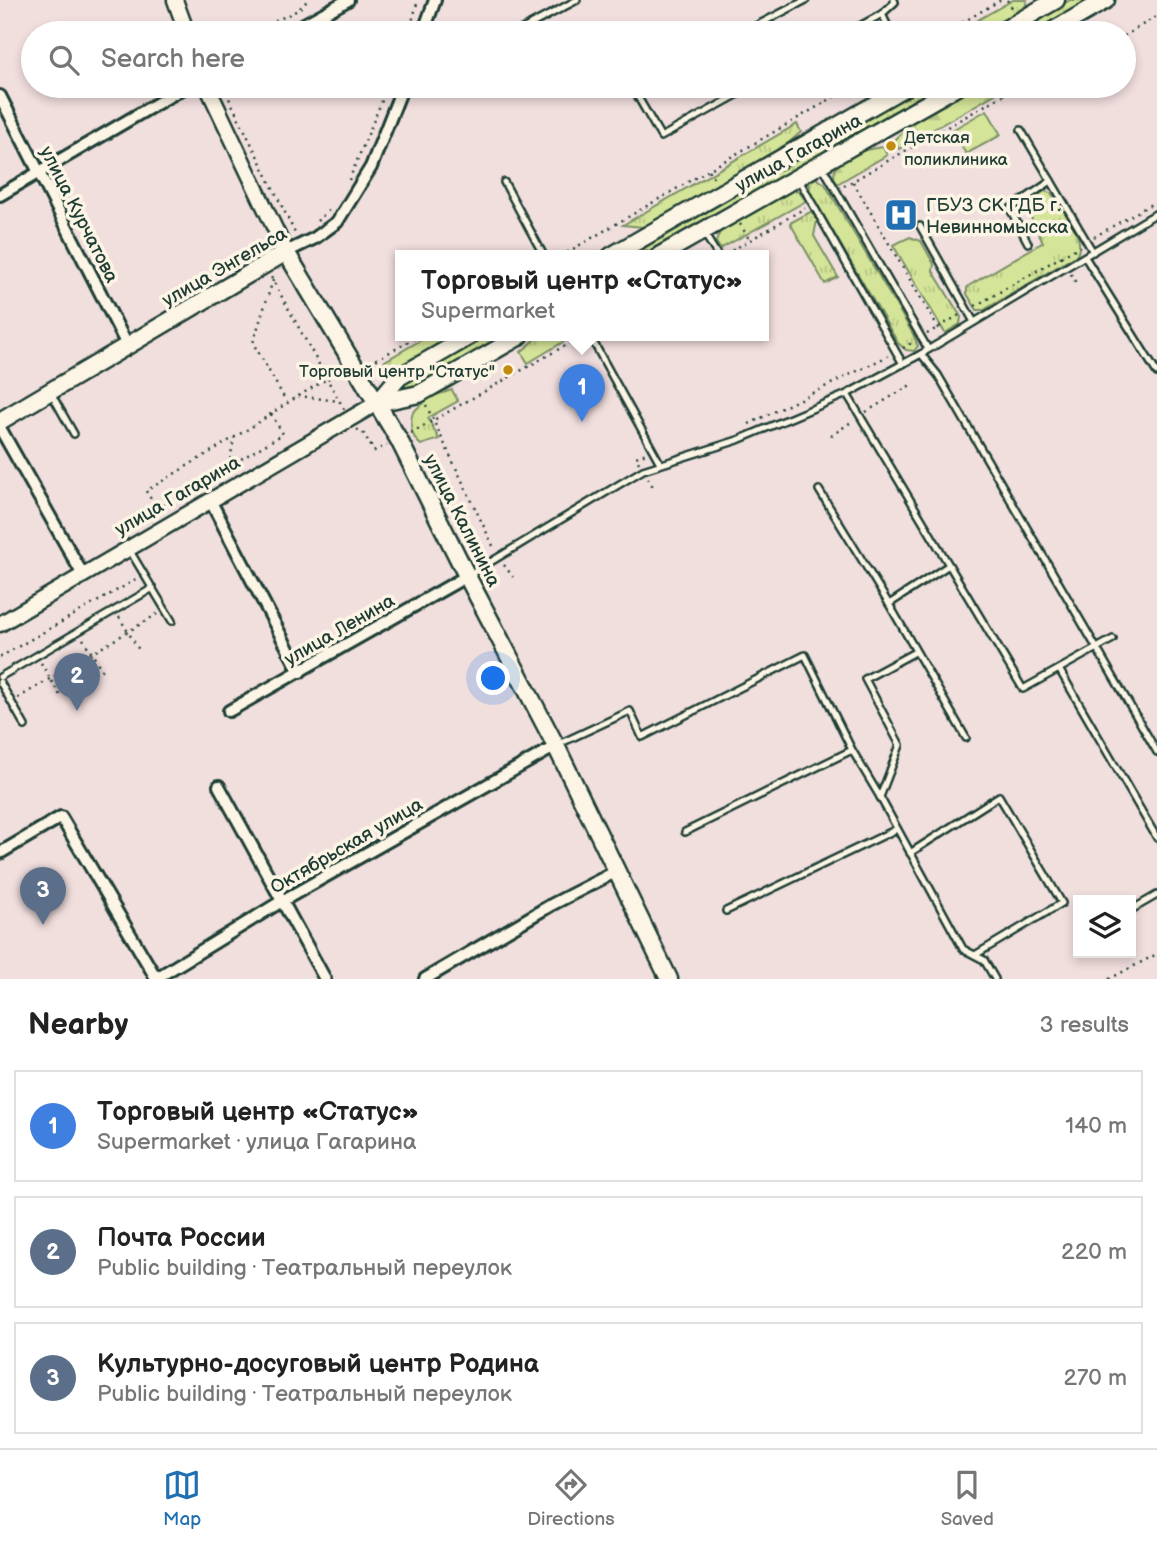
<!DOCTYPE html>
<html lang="en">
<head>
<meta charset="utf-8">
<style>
  body { margin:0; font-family:"Balsamiq Sans",sans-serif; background:#f2f2f2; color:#222 }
  .controls { position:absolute; right:21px; bottom:21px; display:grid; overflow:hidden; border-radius:0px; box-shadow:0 4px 10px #0003 }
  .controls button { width:63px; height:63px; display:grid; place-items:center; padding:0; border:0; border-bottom:2px solid #e0e0e0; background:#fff; color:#222; font:35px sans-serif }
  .you { position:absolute; left:494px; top:679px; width:24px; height:24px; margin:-18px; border:5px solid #fff; border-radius:50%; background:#1a73e8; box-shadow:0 0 0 10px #1a73e833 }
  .badge { display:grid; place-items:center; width:46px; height:46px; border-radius:50%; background:#1f6fb2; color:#fff; font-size:23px; font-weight:700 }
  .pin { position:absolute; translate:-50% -58px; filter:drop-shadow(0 2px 4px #0008) }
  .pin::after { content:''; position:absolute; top:37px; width:24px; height:21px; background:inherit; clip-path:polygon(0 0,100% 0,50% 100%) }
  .popup { position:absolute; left:395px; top:250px; width:374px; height:91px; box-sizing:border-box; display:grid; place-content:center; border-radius:0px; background:#fff; filter:drop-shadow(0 2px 5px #0005); font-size:23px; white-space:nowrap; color:#767676 }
  .popup b { font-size:26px; color:#222 }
  .popup::after { content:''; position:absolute; left:50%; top:100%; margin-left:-14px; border:14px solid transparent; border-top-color:#fff }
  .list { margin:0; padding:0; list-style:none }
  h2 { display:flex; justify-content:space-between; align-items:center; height:91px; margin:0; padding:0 28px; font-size:30px }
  h2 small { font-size:23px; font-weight:400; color:#767676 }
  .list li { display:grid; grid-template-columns:46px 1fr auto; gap:21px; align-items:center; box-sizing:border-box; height:112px; margin:0 14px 14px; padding:0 14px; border:2px solid #e0e0e0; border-radius:0px }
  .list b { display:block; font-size:26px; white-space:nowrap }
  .list p { margin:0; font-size:23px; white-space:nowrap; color:#767676 }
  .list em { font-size:23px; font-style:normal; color:#767676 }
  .icon { flex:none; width:38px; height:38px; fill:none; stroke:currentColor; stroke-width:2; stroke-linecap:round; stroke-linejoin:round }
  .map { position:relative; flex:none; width:1157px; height:979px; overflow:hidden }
  .search { position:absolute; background:#fff; box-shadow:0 4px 10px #0003; left:21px; right:21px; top:21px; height:77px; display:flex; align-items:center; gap:18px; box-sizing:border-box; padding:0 24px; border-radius:38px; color:#767676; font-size:26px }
  .sheet { height:469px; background:#fff }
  nav { display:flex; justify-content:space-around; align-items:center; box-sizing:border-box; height:98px; border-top:2px solid #e0e0e0; background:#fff; font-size:19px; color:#767676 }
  nav a { display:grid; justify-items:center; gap:4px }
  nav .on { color:#1f6fb2 }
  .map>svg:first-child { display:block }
  .grass { fill:url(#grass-tufts); stroke:#7a9066; stroke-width:2 }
  .forest { fill:url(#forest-firs); stroke:#7a9066; stroke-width:2 }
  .park { fill:#d4e498; stroke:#7a9066; stroke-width:2 }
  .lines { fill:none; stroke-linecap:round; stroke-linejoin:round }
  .service-casing { stroke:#1f3d34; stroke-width:10 }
  .minor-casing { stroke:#1f3d34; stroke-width:16 }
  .tertiary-casing { stroke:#1f3d34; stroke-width:19 }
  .secondary-casing { stroke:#1f3d34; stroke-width:21 }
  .path { stroke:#1f3d34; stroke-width:2.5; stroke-dasharray:2 5; stroke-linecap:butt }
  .service { stroke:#fcf5e5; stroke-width:5 }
  .minor { stroke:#fcf5e5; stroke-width:10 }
  .tertiary { stroke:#fcf5e5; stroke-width:14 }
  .secondary { stroke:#fcf5e5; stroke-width:16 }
  .bus-dot { fill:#c18c0d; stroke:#fcf5e5; stroke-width:2.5 }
  .labels { text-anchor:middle; stroke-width:7; stroke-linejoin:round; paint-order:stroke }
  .bus-label { font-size:17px; fill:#1f3d34; stroke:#fcf5e5; text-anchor:start }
  .street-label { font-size:19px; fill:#1f3d34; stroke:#fcf5e5 }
  .poi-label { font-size:19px; fill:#1f3d34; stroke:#fcf5e5; text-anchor:start }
</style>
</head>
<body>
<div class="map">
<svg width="1157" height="979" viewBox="0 0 1157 979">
  <defs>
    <pattern id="grass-tufts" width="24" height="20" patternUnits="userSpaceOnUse" patternTransform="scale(1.75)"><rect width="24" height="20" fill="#d4e498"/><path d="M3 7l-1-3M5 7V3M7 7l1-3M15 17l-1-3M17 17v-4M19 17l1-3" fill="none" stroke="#b6c484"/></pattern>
    <pattern id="forest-firs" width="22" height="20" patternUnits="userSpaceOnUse" patternTransform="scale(1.75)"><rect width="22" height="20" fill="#d4e498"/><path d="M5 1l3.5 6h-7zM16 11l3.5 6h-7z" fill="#b6c484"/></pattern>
  </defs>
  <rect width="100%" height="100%" fill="#f1dfde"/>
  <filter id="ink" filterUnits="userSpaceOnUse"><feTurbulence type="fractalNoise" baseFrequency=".0143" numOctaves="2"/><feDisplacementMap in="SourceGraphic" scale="14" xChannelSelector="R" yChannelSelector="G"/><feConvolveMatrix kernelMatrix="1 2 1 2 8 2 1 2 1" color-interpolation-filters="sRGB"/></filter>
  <g filter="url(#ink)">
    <g class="grass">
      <path d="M1013,0H1027L1025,8L982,33H955Z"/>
      <path d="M1070,0H1092L1034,33H1012Z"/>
      <path d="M921,86H943L652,253L644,250L646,243Z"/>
      <path d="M797,124L801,132L778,152L643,227L623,225Z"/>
      <path d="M816,178L825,184L913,334L918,346L914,351L906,350L898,343L810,192L809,181Z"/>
      <path d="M793,190L799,192L806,201L720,249L716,242L721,229L787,191Z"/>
      <path d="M1044,191L1051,193C1061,209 1087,236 1077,255L984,310H977L967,294V288L970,285L1043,242L1025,205Z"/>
      <path d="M812,211L817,220L814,236L838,277L825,284L790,223Z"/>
      <path d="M910,237L921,241L934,264L933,271L961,317L960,324L945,333L893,245Z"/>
      <path d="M428,336H456L396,370L385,368L380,364Z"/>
      <path d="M485,336H506L412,390L404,388L406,381Z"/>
      <path d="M539,336H573L528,363L521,352Z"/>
      <path d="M452,390L458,401L428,418L439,439L421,445C411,437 409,424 413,412L430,397Z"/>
    </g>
    <g class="forest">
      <path d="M974,86H1009L899,149L894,141L915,120Z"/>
      <path d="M883,147L887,155L837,184C823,159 864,149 883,147Z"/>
    </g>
    <path class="park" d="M987,110L1001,135L966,154L952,130Z"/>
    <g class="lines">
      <defs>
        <g id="service">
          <path d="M515,33L577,0"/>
          <path d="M742,33L806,0"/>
          <path d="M847,33L882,14"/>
          <path d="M891,33L882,14L895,2L894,0"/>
          <path d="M647,86L635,92L661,137L753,86"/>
          <path d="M1021,130L1093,252"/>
          <path d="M822,166L928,349"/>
          <path d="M799,180L903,364"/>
          <path d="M504,182L544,256"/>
          <path d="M920,226L974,322"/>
          <path d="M704,233L718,256"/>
          <path d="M1028,243L1010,209L1051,181"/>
          <path d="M1085,257L1157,373"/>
          <path d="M590,336L660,463"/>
          <path d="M921,354L938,375L1157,752"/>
          <path d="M847,394L1023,689L1113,639"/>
          <path d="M52,395L74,434"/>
          <path d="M819,490L889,604L949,565"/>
          <path d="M130,551L172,621"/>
          <path d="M469,575L643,470L738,440L847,394L921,354L1157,213"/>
          <path d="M889,604L966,738"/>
          <path d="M915,652L865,679L900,745L880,797L963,949L984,960L995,979"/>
          <path d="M1059,669L1157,838"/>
          <path d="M0,677L153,588"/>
          <path d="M0,682L25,726"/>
          <path d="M559,744L630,711L642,737L805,655L852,750L685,832"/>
          <path d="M852,750L880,797"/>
          <path d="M910,853L999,796L1062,903L975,955"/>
          <path d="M1131,910L1157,895"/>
          <path d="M726,911L897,829"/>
        </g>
        <g id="minor">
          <path d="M288,33L348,0"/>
          <path d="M423,33L435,0"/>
          <path d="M0,96L128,347"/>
          <path d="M0,195L187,86"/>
          <path d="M286,252L315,238L337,222L371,167L403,86"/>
          <path d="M0,428L83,575"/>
          <path d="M210,500L300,672"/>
          <path d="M229,711L467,576"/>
          <path d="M219,786L325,979"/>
          <path d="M0,853L61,817L156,978"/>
          <path d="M155,979L282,901L556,746"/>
          <path d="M425,979L551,905L617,871"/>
        </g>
        <g id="tertiary">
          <path d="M175,0L187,33"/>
          <path d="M207,86L286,252"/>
          <path d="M0,624L377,403"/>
        </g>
        <g id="secondary">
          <path d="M999,33L1056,0"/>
          <path d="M1049,33L1106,0"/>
          <path d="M611,256L907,86"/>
          <path d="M659,256L958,86"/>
          <path d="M377,403L419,394L520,336"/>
          <path d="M377,403L399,377L470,336"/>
          <path d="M0,421L286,252L399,440L467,576L556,746L669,979"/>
        </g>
      </defs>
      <use href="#service" class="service-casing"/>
      <use href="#minor" class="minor-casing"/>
      <use href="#tertiary" class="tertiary-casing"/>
      <use href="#secondary" class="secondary-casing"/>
      <g class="path">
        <path d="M1007,0L1013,9"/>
        <path d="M250,33L298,10L308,0"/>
        <path d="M409,33L418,0"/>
        <path d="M944,33L1001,0"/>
        <path d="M1124,36L1157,16"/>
        <path d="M223,86L296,235"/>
        <path d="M709,170L716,182"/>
        <path d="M349,180L388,86"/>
        <path d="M853,182L941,333"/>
        <path d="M844,186L1019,86"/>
        <path d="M317,221L330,209"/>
        <path d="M740,224L749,239"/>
        <path d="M1094,237L1153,203L1155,204"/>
        <path d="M726,254L805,208"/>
        <path d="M561,256L853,86"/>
        <path d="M1061,257L1080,246"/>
        <path d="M1071,274L1077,285"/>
        <path d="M273,280L253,343L286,401"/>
        <path d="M975,306L1061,257L1063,259"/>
        <path d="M927,334L961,314"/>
        <path d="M903,348L915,341"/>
        <path d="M370,363L419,336"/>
        <path d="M298,396L339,401"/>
        <path d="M426,405L495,550"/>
        <path d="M344,409L327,379L344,372"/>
        <path d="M866,412L914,383"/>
        <path d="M271,414L283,434L157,509L146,491L258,423C280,407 303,393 327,379L271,277"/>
        <path d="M749,424L888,356"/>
        <path d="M357,429L364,434L374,451L387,445"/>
        <path d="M411,433L582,336"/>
        <path d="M831,436L854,420"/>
        <path d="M639,463L636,457L646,453"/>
        <path d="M229,466L234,438"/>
        <path d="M648,478L655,490"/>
        <path d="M504,565L513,577"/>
        <path d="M119,617L139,650"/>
        <path d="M83,639L103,672"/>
        <path d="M0,657L137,579"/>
        <path d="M41,663L61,697"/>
        <path d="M18,698L159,613"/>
        <path d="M1109,979L1157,954"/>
      </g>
      <use href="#service" class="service"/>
      <use href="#minor" class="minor"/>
      <use href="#tertiary" class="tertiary"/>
      <use href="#secondary" class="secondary"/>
    </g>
  </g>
  <defs>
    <symbol id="hospital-square" viewBox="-11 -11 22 22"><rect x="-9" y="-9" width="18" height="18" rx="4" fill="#1f6fb2" stroke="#fcf5e5"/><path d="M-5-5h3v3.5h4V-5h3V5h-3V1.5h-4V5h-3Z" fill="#fff"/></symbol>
  </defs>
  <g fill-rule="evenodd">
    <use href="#hospital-square" x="882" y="196" width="38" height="38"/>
  </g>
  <g class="bus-dot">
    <circle cx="891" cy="146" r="6"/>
    <circle cx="508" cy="370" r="6"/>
  </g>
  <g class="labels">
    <g class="bus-label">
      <text x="904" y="143">Детская<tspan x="904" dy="22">поликлиника</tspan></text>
      <text x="495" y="377" text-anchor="end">Торговый центр "Статус"</text>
    </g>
    <g class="street-label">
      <text transform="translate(798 152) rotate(-29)" y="7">улица Гагарина</text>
      <text transform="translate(80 214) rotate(63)" y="7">улица Курчатова</text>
      <text transform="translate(224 266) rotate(-30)" y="7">улица Энгельса</text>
      <text transform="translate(177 495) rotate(-30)" y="7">улица Гагарина</text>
      <text transform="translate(463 520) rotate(63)" y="7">улица Калинина</text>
      <text transform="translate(339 629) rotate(-30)" y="7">улица Ленина</text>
      <text transform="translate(346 845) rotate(-30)" y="7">Октябрьская улица</text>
    </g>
    <g class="poi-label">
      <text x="926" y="211">ГБУЗ СК ГДБ г.<tspan x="926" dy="22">Невинномысска</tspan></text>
    </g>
  </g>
</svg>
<div class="controls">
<button><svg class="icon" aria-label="layers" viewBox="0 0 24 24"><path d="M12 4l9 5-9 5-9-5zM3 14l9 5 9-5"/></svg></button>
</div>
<div class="you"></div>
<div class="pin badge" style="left:582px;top:422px;background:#3f7fe0">1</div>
<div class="popup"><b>Торговый центр «Статус»</b>Supermarket</div>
<div class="pin badge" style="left:77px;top:711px;background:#5c6f8a">2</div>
<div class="pin badge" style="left:43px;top:925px;background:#5c6f8a">3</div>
<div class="search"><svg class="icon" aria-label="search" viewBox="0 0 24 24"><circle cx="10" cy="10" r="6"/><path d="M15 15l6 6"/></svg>Search here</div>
</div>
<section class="sheet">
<h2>Nearby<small>3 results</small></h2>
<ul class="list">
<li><span class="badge" style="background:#3f7fe0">1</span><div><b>Торговый центр «Статус»</b><p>Supermarket · улица Гагарина</p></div><em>140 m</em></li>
<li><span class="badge" style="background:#5c6f8a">2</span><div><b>Почта России</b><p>Public building · Театральный переулок</p></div><em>220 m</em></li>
<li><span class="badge" style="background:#5c6f8a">3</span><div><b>Культурно-досуговый центр Родина</b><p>Public building · Театральный переулок</p></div><em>270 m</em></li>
</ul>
</section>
<nav>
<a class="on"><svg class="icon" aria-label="map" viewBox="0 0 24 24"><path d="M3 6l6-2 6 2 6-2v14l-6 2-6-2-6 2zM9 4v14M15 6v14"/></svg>Map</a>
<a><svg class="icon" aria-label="directions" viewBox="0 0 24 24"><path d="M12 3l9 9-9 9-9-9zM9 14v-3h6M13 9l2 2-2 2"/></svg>Directions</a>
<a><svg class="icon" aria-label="saved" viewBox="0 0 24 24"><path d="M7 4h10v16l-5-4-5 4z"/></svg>Saved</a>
</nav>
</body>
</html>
